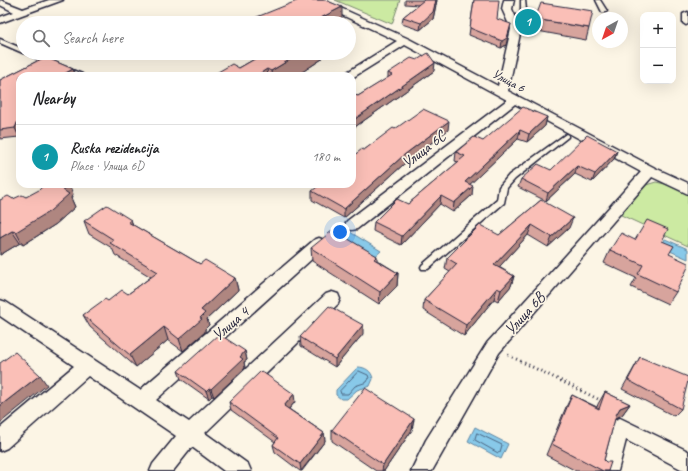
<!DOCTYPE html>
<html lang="en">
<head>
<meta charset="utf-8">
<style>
  body { margin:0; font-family:Caveat,sans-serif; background:#f6f6f6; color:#202124 }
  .controls { position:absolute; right:12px; top:12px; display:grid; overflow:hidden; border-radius:8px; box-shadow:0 4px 16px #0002 }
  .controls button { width:36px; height:36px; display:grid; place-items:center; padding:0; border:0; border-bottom:1px solid #e0e0e0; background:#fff; color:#202124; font:20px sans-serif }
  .compass { position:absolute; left:592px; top:12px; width:36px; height:36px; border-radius:50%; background:#fff; box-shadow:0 4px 16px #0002; rotate:220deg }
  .you { position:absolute; left:340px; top:232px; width:14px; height:14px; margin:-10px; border:3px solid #fff; border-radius:50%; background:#1a73e8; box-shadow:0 0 0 6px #1a73e833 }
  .badge { display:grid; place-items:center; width:26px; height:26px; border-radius:50%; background:#111827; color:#fff; font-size:13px; font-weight:700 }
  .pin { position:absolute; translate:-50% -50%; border:2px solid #fff; box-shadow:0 1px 4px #0006 }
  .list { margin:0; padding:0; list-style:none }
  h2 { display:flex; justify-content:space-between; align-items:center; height:52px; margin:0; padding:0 16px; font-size:17px }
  h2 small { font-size:13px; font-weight:400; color:#757577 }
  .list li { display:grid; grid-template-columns:26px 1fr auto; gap:12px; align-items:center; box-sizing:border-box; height:64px; padding:0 16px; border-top:1px solid #e0e0e0 }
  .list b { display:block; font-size:15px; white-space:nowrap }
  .list p { margin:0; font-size:13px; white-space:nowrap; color:#757577 }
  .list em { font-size:13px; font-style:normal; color:#757577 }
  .icon { flex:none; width:22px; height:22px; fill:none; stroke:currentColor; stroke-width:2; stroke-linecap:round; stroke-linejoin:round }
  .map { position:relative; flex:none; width:688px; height:471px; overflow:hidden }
  .search { position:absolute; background:#fff; box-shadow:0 4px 16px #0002; left:16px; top:16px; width:340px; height:44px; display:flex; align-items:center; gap:10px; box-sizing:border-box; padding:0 14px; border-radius:22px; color:#757577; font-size:15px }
  .panel { position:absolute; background:#fff; box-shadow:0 4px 16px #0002; left:16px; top:72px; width:340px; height:116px; border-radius:12px }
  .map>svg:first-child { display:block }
  .green { fill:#cceaa2; stroke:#77866e }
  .water { fill:#88c9e9; stroke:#5f86a3 }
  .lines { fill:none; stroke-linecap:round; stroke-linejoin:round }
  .shore { stroke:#4b6581; stroke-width:1 }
  .service-casing { stroke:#22223b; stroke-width:3 }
  .minor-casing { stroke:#22223b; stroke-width:3 }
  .path { stroke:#22223b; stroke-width:3; stroke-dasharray:1 3.5; stroke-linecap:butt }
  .service { fill:#fcf5e5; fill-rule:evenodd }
  .minor { fill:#fcf5e5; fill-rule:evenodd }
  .wall { fill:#d7a49d; stroke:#22223b }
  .shaded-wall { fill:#af8680; stroke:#22223b }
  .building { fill:#fabfb7; stroke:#22223b }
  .labels { text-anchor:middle; stroke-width:3.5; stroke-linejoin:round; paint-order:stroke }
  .far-street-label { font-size:13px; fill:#22223b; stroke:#fcf5e5 }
  .street-label { font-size:16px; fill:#22223b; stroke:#fcf5e5 }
</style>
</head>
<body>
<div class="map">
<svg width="688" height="471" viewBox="0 0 688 471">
  <rect width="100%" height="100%" fill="#fcf5e5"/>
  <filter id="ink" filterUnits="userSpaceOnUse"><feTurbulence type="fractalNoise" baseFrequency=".025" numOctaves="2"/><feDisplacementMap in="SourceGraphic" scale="8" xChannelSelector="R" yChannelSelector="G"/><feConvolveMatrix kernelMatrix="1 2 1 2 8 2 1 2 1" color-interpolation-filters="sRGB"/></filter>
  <g filter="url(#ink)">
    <g class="green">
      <path d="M335,0H400L392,24Z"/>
      <path d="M656,182L665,184L688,194V246L621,215L646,185Z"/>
    </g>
    <g class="water">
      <path d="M350,232L381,251L371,260L339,241Z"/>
      <path d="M665,239L688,249V259L661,247Z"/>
      <path d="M358,367C365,367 372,371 373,379L370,386L357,390L347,399H341L336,395V390Z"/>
      <path d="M475,427L508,444L501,459L468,441Z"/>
    </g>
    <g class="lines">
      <g class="shore">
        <path d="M359,371L368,375L369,378L367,382L355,386L348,394H341L340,391Z"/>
        <path d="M477,433L502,445L500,452L498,453L475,440Z"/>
      </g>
      <defs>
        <g id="service">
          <path d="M521,0H525L527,20L532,25L531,26H527L521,20Z"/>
          <path d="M596,0H600L607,11L606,12H602Z"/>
          <path d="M688,12V24L686,25L683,23V14Z"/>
          <path d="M0,39L23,49V53L0,43Z"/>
          <path d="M24,53H32L53,63L48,64Z"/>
          <path d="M65,67L82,74L83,75L77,76L63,70L62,69Z"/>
          <path d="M566,134L568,135V137L515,179L507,188L504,203L428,269H422L421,267L422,265L497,200L499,187L509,175Z"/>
        </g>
        <g id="minor">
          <path d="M0,0L23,9L49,0H63L0,23V17L14,12L0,5Z"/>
          <path d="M310,0H323L409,39L498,86L511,29L502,9L504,0H514L512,9L521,29L508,91L655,168L688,183V194L652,177L499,353L432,471H411L426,440L487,343L641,172L515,104L357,229L352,230L347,229L345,225L347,221L507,100L405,45L352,78V76H341L397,41Z"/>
          <path d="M319,238L324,240L327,244L324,248L156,400L189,422L326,294L332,292L338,294L340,299L338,304L205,433L248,464L251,471H224L192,447L173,471H150L153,464L176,436L88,376L7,448L0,451V428L74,366L0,316V300L6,302L140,390L314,240Z"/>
          <path d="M620,418L688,451V471L681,469L626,440L618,471H598L610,427L613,421Z"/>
        </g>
      </defs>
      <use href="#service" class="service-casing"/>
      <use href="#minor" class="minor-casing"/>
      <path class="path" d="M508,355L602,401"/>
      <use href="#service" class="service"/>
      <use href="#minor" class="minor"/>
    </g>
    <g class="wall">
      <path d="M405,0H437L433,19L420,30L402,24L403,17L418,5L405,4Z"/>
      <path d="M474,0L497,19L506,45L501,48L469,35Z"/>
      <path d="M535,19L589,28L586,40L532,30Z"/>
      <path d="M265,53H322V59L296,76H211L239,68Z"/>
      <path d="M45,57L73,69L76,76H20V135L19,137L0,139V80Z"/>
      <path d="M434,71L352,129V94L358,96L388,78V73Z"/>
      <path d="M547,117L545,126L527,142L518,139L470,184L472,195L453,212L440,204L401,245L373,231L374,222L408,204L458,162L455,161L456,152L483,141Z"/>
      <path d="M395,129L448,130L404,164L344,218L312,200V191L352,184L364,150Z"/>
      <path d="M617,151L614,159L592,182L575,174L546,201L518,187L521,179L551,170Z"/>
      <path d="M73,194L71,198L75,207L56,224L23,245L20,243L0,255V200L13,199L26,197Z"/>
      <path d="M541,200L569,228L548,247L528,235L499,267L514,276L511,286L498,301L494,299L464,336L423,310L424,300L450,272L445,269L447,258L499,235Z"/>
      <path d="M131,220L133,225L200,264L235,278L238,290L207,319L209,325L205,329V332L183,351L168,340L136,367L90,327L83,315L108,301L128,294L151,277L115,255L112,248L89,234L84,221Z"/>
      <path d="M635,240L662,241L669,254L676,292L668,304L631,287L636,278L604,263L610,250Z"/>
      <path d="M311,248L377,256V260L398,273L397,286L379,304L312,261Z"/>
      <path d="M363,334L335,367L301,346L300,337Z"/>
      <path d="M245,351L247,360L244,362L245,368L214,397L212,396L209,399L181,379L178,371Z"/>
      <path d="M640,357L681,409L674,416L622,389L635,366Z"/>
      <path d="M605,392L630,404L622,415L615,418L604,460L608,471H576L546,455L566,407L572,395L597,407L598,404Z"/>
      <path d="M229,402H295L289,409L324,433L325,441L302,471H300L275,452L273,445L275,442L231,410Z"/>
      <path d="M414,419L412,430L384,471H376L332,441V430Z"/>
    </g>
    <g class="shaded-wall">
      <path d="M436,0H437L433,19L420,30L421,23Z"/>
      <path d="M342,7V18L332,23H311Z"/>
      <path d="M511,24L506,45L501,48L502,41Z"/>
      <path d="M301,53H322V59L296,76H272L271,71Z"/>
      <path d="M435,63L434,71L352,129V121Z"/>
      <path d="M73,69L76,76H60Z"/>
      <path d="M267,69L268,76H256Z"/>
      <path d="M20,116V135L19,137L15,128Z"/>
      <path d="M547,117L545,126L527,142L529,134Z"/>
      <path d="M449,121L448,130L404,164L344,218V209L404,155Z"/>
      <path d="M520,130L518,139L464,190L465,182Z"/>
      <path d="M617,151L614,159L592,182L595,174Z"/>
      <path d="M577,166L575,174L546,201L548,193Z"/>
      <path d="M67,184H69L73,194L71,198L75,207L56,224L23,245L16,232L63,190Z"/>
      <path d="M473,186L472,195L453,212L454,203Z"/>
      <path d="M441,196L440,204L401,245L402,236Z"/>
      <path d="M573,218L569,228L548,247L552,237Z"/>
      <path d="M131,220L136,232L128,222Z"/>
      <path d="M532,225L528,235L492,275L494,265Z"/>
      <path d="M12,231L20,243L0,255V238Z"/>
      <path d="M398,273L397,286L379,304L380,292Z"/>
      <path d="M514,276L511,286L498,301L501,290Z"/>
      <path d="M235,278L238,290L207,319L209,325L205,329V332L183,351L179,339L200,318L201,310Z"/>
      <path d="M497,288L494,299L464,336L466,325Z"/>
      <path d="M363,325V334L335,367V359Z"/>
      <path d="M164,327L168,340L136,367L130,355Z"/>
      <path d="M245,351L247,360L244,362L245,368L214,397L211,389Z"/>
      <path d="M40,375L47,385L0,423V406Z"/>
      <path d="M209,388L212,396L209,399L206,391Z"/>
      <path d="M294,394L295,402L285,413L284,406Z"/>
      <path d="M630,404L622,415L612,420L620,408Z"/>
      <path d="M414,419L412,430L384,471H382L383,465Z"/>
      <path d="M324,433L325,441L301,471L300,464Z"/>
    </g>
    <g class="building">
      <path d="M299,0H325L342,7L311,23H250L252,19Z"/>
      <path d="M424,0H436L433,12L421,23L403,17Z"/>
      <path d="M474,0H499L497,19L511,24L507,38L502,41L470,28Z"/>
      <path d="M541,3L593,11L589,28L535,19Z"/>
      <path d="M265,53H301L271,71L267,69L256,76H211L232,64L239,68Z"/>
      <path d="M428,53L435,63L352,121V94L358,96L392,75L388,73L411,58L417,60Z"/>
      <path d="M45,57L73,69L60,76H20V116L15,128L0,130V80Z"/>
      <path d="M523,107L547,117L529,134L520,130L465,182L473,186L454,203L441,196L402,236L374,222L397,199L408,204L465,156L456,152L474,137L483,141Z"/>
      <path d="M423,109L449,121L404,155L344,209L312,191L321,184H352V157L362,149L364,150L393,128L395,129Z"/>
      <path d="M587,135L617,151L595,174L577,166L548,193L521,179L538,164L551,170Z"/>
      <path d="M45,184H67L63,190L69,194L50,211L16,232L12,231L0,238V221H1L0,220V200L8,196L13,199L22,195L26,197L39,190Z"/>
      <path d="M541,200L573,218L552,237L532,225L494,265L514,276L501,290L497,288L466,325L424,300L457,264L447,258L480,225L499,235Z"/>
      <path d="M107,205L131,220L128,222L200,264L205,260L235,278L201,310L205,313L200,318L202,319L179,339L164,327L130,355L83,315L105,299L108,301L122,290L128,294L158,272L110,243L114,240L84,221Z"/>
      <path d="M647,220L668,229L662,241L674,246L669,254L688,263V267L676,292L638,274L643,265L610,250L621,233L635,240Z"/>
      <path d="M333,230L377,256L374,259L398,273L380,292L311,248Z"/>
      <path d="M329,306L363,325L335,359L300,337Z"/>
      <path d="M219,334L245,351L240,357L243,359L211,389L209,388L206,391L178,371Z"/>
      <path d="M15,352L40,375L0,406V363Z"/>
      <path d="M640,357L688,377V381L681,409L628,380Z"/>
      <path d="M261,371L294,394L284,406L324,433L300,464L273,445L278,438L229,402Z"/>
      <path d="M365,388L414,419L383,465L332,430Z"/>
      <path d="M605,392L630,404L620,408L616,415L604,460L606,462H611L608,471H603L552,444L572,395L599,409Z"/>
    </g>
  </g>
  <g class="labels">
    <g class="far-street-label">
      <text transform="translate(509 80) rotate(28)" y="5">Улица 6</text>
    </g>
    <g class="street-label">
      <text transform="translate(423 149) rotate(-38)" y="6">Улица 6C</text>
      <text transform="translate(524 313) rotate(-48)" y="6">Улица 6B</text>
      <text transform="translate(230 323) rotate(-41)" y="6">Улица 4</text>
    </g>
  </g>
</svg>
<div class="controls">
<button>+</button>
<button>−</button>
</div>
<svg class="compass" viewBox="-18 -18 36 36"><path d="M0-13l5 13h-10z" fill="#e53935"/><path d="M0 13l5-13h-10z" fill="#757577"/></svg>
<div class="you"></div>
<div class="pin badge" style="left:528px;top:22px;background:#0f9aa8">1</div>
<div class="search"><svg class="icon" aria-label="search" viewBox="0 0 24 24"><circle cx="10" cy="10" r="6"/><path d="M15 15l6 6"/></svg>Search here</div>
<section class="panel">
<h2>Nearby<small></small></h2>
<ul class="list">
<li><span class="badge" style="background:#0f9aa8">1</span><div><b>Ruska rezidencija</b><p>Place · Улица 6D</p></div><em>180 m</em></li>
</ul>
</section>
</div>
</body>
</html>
